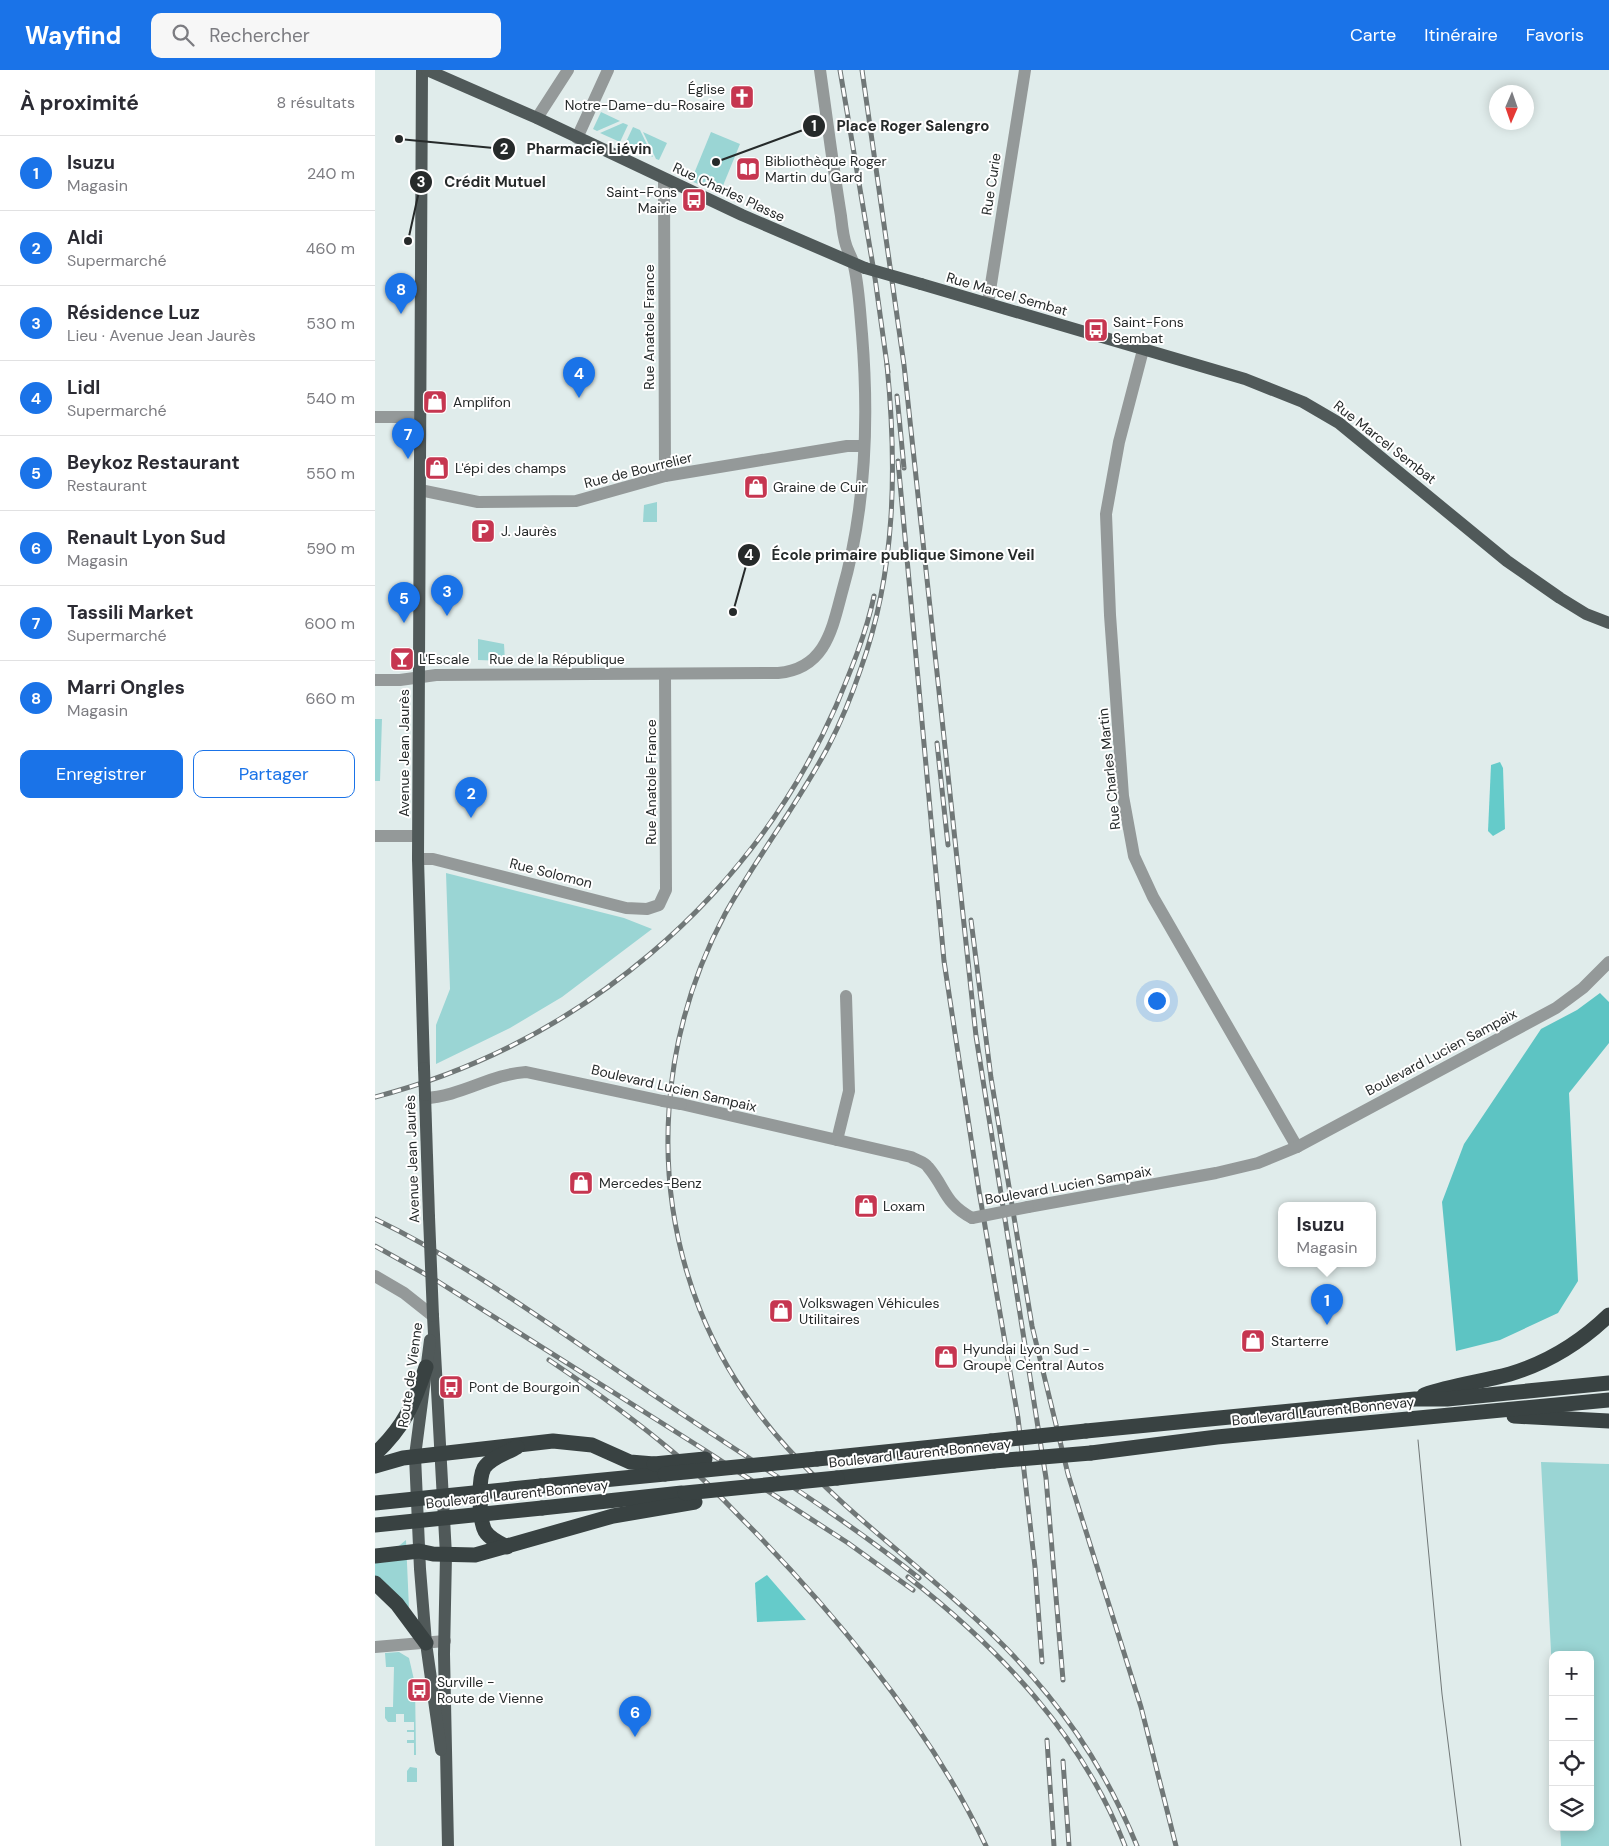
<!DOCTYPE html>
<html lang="fr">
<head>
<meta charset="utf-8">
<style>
  body { margin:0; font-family:"DM Sans",sans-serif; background:#f7f7f7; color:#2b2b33 }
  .controls { position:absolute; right:15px; bottom:15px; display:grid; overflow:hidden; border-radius:10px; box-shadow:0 2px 12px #0003 }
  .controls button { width:45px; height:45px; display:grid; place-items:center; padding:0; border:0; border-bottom:1px solid #e1e1e2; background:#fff; color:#2b2b33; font:25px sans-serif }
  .compass { position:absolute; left:1114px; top:15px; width:45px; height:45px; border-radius:50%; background:#fff; box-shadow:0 2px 12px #0003; rotate:182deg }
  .you { position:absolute; left:781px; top:930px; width:18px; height:18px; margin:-12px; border:4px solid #fff; border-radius:50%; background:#1a73e8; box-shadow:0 0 0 8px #1a73e833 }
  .badge { display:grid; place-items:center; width:32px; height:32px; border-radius:50%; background:#1a73e8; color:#fff; font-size:16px; font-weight:700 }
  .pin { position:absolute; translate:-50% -41px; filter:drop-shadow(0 1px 2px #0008) }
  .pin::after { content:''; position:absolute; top:26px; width:18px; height:15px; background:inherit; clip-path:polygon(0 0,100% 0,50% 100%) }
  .popup { position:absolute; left:903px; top:1132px; width:98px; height:65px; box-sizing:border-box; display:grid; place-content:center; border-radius:10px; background:#fff; filter:drop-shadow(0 1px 4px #0005); font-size:16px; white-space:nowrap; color:#7c7c81 }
  .popup b { font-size:19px; color:#2b2b33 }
  .popup::after { content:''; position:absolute; left:50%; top:100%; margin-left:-10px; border:10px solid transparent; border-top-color:#fff }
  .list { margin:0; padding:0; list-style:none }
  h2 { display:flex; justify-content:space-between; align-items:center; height:65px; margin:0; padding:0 20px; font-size:21px }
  h2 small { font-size:16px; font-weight:400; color:#7c7c81 }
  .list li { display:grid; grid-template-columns:32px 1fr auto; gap:15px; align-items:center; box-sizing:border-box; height:75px; padding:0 20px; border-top:1px solid #e1e1e2 }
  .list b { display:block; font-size:19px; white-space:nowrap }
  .list p { margin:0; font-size:16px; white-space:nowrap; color:#7c7c81 }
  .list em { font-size:16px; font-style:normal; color:#7c7c81 }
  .actions { display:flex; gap:10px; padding:15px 20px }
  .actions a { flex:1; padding:11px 0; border:1px solid #1a73e8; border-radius:10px; text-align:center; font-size:18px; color:#1a73e8 }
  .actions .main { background:#1a73e8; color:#fff }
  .icon { flex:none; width:28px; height:28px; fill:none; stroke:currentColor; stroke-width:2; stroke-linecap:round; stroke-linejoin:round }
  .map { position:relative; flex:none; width:1234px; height:1776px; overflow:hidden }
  header { display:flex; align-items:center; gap:30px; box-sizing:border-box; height:70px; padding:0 25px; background:#1a73e8; color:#fff }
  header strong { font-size:24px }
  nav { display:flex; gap:28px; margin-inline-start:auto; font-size:18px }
  .search { width:350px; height:45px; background:#f7f7f7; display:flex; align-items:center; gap:12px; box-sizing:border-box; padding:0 18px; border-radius:10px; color:#7c7c81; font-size:19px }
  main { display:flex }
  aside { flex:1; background:#fff }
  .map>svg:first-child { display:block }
  .green { fill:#9ad5d4 }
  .forest { fill:#5dc4c3 }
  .water { fill:#65cbca }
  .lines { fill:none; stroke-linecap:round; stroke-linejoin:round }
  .minor { stroke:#949999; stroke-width:12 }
  .major { stroke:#505959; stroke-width:12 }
  .highway { stroke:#394242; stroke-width:15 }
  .tram { stroke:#707777; stroke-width:1 }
  .rail-casing { stroke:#707777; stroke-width:5 }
  .rail { stroke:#fff; stroke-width:3; stroke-dasharray:9; stroke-linecap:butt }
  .minor-bridge { stroke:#949999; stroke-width:12 }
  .major-bridge { stroke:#505959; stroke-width:12 }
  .highway-bridge { stroke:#394242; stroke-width:15 }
  .labels { text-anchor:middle; stroke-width:4; stroke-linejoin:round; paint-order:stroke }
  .poi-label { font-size:14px; fill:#262a2a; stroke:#fff; text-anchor:start }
  .street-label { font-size:14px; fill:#262a2a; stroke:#fff }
  .leader { fill:none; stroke:#262a2a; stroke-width:2 }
  .callout-dot { fill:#262a2a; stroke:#fff; stroke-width:2 }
  .mark-label { font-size:15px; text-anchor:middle; font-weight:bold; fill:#fff }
  .callout-label { font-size:15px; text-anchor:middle; font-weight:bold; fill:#262a2a; stroke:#fff; stroke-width:4; stroke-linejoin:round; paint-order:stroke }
</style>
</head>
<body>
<header>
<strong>Wayfind</strong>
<div class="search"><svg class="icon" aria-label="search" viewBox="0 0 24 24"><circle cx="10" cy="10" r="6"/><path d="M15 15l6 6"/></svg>Rechercher</div>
<nav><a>Carte</a><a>Itinéraire</a><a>Favoris</a></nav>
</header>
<main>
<aside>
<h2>À proximité<small>8 résultats</small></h2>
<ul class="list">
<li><span class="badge">1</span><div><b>Isuzu</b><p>Magasin</p></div><em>240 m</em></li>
<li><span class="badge">2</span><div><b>Aldi</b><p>Supermarché</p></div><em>460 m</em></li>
<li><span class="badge">3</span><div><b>Résidence Luz</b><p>Lieu · Avenue Jean Jaurès</p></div><em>530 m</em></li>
<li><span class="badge">4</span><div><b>Lidl</b><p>Supermarché</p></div><em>540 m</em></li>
<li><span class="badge">5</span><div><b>Beykoz Restaurant</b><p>Restaurant</p></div><em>550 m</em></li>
<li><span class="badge">6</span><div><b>Renault Lyon Sud</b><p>Magasin</p></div><em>590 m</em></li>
<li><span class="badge">7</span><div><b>Tassili Market</b><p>Supermarché</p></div><em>600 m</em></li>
<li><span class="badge">8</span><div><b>Marri Ongles</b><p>Magasin</p></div><em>660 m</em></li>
</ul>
<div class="actions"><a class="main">Enregistrer</a><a>Partager</a></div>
</aside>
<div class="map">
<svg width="1234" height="1776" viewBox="0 0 1234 1776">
  <rect width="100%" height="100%" fill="#e0eceb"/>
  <g class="green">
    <path d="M226,42L245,51L222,61L218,59Z"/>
    <path d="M248,53L253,55L245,72L225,63Z"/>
    <path d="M258,57L265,60L278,87L250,74Z"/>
    <path d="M268,62L292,73L284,90L281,89Z"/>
    <path d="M336,62L365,74L345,123L316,111Z"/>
    <path d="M282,432V452H268L269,435Z"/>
    <path d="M103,569L129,574L130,591L103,590Z"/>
    <path d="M0,649H7L5,711H0Z"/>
    <path d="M71,803L249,848L277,859L187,927L135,958L61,994V955L75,919Z"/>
    <path d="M1166,1392L1234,1394V1776H1186L1185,1757H1215V1585H1178V1619Z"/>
    <path d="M31,1470L34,1539L0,1508V1490L13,1485Z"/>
    <path d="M24,1582L34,1588L40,1614L41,1685H39V1673H32V1670H39V1662H32V1660H39V1652H29V1644H21V1652H13L10,1648V1637H18L19,1597H11L10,1583Z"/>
    <path d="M35,1697L42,1698V1712H32V1701Z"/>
  </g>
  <path class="forest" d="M1225,923L1234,932V973L1194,1023L1203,1211L1183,1243L1125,1270L1081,1281L1067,1132L1089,1074L1166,959L1202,940Z"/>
  <g class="water">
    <path d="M1125,692L1128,698L1130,759L1118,766L1113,761L1116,695Z"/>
    <path d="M392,1505L431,1550L382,1552L380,1513Z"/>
  </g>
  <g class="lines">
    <g class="minor">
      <path d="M162,48L193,0"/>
      <path d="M202,68L233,0"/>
      <path d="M289,109L290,406"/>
      <path d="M613,233L650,0"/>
      <path d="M768,280L744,372L731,444L735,545L748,726L759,786L778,827L922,1077"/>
      <path d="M0,347H44"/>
      <path d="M45,420L103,432L201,431L290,406L472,376H489"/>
      <path d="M0,610H25L61,605L403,603C450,599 457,560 467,522C491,439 494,350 487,264C485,242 484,218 479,196C478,189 473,182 471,175C468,166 467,155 466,146C458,97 452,49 445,0"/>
      <path d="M0,766H43"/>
      <path d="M43,789H58L251,838L272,839L284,835L291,820L290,604"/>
      <path d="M50,1028C85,1027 116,1004 151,1002L288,1031"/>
      <path d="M306,1034L536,1087C541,1090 550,1092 553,1097C571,1118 569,1133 597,1148"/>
      <path d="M462,1070L474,1021L471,926"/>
      <path d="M653,1137L841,1103L883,1093L922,1077L1181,938L1208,918L1234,892"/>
      <path d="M0,1206L29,1223L58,1246"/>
      <path d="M0,1577L70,1571"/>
    </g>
    <g class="major">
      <path d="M47,0L43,789L49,998"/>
      <path d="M52,0L162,48L367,145L490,198"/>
      <path d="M546,214L870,309L928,332L964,353L1132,491L1185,528L1211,544L1234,553"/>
      <path d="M50,1025L54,1147"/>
      <path d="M58,1246L71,1485L69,1584L73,1776"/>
      <path d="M55,1270L40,1386L45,1499L51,1573L66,1680"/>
    </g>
    <g class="highway">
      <path d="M1049,1325C1077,1315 1106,1312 1135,1304C1172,1293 1206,1272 1234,1245"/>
      <path d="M1139,1346L1234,1351"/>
      <path d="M711,1361L1040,1329H1072L1234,1313"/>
      <path d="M716,1383L842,1367L1234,1330"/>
      <path d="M0,1384C29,1357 39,1334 51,1297"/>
      <path d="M442,1389L616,1371"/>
      <path d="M0,1396L28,1388L178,1371L217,1375L255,1392L279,1394"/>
      <path d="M462,1408L619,1391"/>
      <path d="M166,1416L290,1404"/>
      <path d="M167,1438L307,1423"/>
      <path d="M132,1477C124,1473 114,1468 110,1461C104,1450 103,1409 109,1398C115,1388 132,1383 142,1377"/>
      <path d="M0,1486L44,1481L58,1484L100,1485L238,1446L320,1432"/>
      <path d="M0,1513L22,1534L51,1573"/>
    </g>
    <path class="tram" d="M1043,1370L1067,1624L1086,1776"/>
    <defs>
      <g id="rail">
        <path d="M465,0L500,208L513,302"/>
        <path d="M487,0L529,295L601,966L671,1408L688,1610"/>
        <path d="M512,295C522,396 521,501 486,598C477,625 466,652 453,677C422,735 382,787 350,844C285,966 274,1111 325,1240C385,1391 509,1459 619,1566C683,1629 728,1693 762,1776"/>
        <path d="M522,326L529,398"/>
        <path d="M523,391L569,891L604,1121L643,1348L660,1497L667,1592"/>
        <path d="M562,673L573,775"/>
        <path d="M596,850L616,1008L657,1256L693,1404L766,1637L801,1776"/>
        <path d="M0,1027C204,974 376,829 461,636C476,600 491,564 499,526"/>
        <path d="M0,1149C97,1196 184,1262 274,1322C364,1383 459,1440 544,1508"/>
        <path d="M0,1176L59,1209L328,1379L473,1473L538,1520"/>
        <path d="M174,1290C217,1319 259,1349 298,1382C327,1406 353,1435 379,1461C467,1552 557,1661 611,1776"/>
        <path d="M533,1507C625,1579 707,1665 750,1776"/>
        <path d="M672,1670L679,1776"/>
        <path d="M688,1691L694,1776"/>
      </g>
    </defs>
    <use href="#rail" class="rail-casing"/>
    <use href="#rail" class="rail"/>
    <g class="minor-bridge">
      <path d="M288,1031L306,1034"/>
      <path d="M597,1148L653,1137"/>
    </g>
    <g class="major-bridge">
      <path d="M490,198L546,214"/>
      <path d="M49,998L50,1025"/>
      <path d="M54,1147L58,1246"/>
    </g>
    <g class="highway-bridge">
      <path d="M616,1371L711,1361"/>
      <path d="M619,1391L716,1383"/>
      <path d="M279,1394L330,1389"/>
      <path d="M290,1404L442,1389"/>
      <path d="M310,1423L462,1408"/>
      <path d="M0,1433L166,1416"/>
      <path d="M0,1455L167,1438"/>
    </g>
  </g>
  <defs>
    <symbol id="church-square" viewBox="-11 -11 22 22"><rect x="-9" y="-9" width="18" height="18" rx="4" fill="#c63650" stroke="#fff"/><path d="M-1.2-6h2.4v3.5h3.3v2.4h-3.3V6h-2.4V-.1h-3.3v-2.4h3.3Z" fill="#fff"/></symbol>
    <symbol id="library-square" viewBox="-11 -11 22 22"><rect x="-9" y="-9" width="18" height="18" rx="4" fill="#c63650" stroke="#fff"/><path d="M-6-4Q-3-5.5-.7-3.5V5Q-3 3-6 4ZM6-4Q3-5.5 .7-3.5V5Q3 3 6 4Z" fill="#fff"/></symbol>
    <symbol id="bus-square" viewBox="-11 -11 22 22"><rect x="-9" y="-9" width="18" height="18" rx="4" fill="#c63650" stroke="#fff"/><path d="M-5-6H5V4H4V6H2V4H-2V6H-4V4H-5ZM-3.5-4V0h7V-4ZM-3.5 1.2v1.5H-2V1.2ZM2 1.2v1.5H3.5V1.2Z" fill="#fff"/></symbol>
    <symbol id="shop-square" viewBox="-11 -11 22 22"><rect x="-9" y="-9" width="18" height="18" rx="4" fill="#c63650" stroke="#fff"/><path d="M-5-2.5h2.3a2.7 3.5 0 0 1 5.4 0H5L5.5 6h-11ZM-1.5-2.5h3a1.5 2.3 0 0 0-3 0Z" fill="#fff"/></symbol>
    <symbol id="parking-square" viewBox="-11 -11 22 22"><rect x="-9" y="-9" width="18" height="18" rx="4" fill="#c63650" stroke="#fff"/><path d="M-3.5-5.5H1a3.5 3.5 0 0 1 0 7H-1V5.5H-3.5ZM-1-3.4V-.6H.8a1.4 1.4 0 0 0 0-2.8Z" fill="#fff"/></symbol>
    <symbol id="bar-square" viewBox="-11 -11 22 22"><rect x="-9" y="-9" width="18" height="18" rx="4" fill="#c63650" stroke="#fff"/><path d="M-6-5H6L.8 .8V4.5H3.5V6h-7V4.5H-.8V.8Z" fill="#fff"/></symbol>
  </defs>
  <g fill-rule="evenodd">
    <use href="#church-square" x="353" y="13" width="28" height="28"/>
    <use href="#library-square" x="359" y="85" width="28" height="28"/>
    <use href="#bus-square" x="305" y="116" width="28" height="28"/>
    <use href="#bus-square" x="707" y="246" width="28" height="28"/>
    <use href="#shop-square" x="46" y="318" width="28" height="28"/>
    <use href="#shop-square" x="48" y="384" width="28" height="28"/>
    <use href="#shop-square" x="367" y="403" width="28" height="28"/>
    <use href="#parking-square" x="94" y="447" width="28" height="28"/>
    <use href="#bar-square" x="13" y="575" width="28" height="28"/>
    <use href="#shop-square" x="192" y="1099" width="28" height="28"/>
    <use href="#shop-square" x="477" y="1122" width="28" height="28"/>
    <use href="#shop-square" x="392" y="1227" width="28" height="28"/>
    <use href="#shop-square" x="864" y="1257" width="28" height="28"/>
    <use href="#shop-square" x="557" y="1273" width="28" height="28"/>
    <use href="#bus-square" x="62" y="1303" width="28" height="28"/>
    <use href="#bus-square" x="30" y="1606" width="28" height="28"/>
  </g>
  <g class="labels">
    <g class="poi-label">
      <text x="350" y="24" text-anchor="end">Église<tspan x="350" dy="16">Notre-Dame-du-Rosaire</tspan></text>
      <text x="390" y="96">Bibliothèque Roger<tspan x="390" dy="16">Martin du Gard</tspan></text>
      <text x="302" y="127" text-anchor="end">Saint-Fons<tspan x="302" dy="16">Mairie</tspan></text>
      <text x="738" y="257">Saint-Fons<tspan x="738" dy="16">Sembat</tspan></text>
      <text x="78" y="337">Amplifon</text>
      <text x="80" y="403">L'épi des champs</text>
      <text x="398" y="422">Graine de Cuir</text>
      <text x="126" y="466">J. Jaurès</text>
      <text x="44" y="594">L'Escale</text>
      <text x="224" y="1118">Mercedes-Benz</text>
      <text x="508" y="1141">Loxam</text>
      <text x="424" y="1238">Volkswagen Véhicules<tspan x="424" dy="16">Utilitaires</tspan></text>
      <text x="896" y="1276">Starterre</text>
      <text x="588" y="1284">Hyundai Lyon Sud -<tspan x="588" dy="16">Groupe Central Autos</tspan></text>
      <text x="94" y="1322">Pont de Bourgoin</text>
      <text x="62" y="1617">Surville -<tspan x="62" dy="16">Route de Vienne</tspan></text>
    </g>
    <g class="street-label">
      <text transform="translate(616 114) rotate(-81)" y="5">Rue Curie</text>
      <text transform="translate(354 122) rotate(25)" y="5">Rue Charles Plasse</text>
      <text transform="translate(632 224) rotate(16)" y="5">Rue Marcel Sembat</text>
      <text transform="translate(274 257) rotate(-90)" y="5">Rue Anatole France</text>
      <text transform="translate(1010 372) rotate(38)" y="5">Rue Marcel Sembat</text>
      <text transform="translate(263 400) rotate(-14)" y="5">Rue de Bourrelier</text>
      <text x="182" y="594">Rue de la République</text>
      <text transform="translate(29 683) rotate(-90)" y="5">Avenue Jean Jaurès</text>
      <text transform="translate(734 699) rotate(-96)" y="5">Rue Charles Martin</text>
      <text transform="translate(276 712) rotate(-90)" y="5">Rue Anatole France</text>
      <text transform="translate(176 803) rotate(14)" y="5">Rue Solomon</text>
      <text transform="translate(1066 982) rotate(-28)" y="5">Boulevard Lucien Sampaix</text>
      <text transform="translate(299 1018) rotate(13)" y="5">Boulevard Lucien Sampaix</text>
      <text transform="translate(37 1089) rotate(-92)" y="5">Avenue Jean Jaurès</text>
      <text transform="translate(693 1115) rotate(-10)" y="5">Boulevard Lucien Sampaix</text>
      <text transform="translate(35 1305) rotate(-82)" y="5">Route de Vienne</text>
      <text transform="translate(948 1341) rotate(-6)" y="5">Boulevard Laurent Bonnevay</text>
      <text transform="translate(545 1383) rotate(-6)" y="5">Boulevard Laurent Bonnevay</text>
      <text transform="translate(142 1424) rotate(-6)" y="5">Boulevard Laurent Bonnevay</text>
    </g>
  </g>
  <path class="leader" d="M341 92L439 56M24 69L129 79M33 171L46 112M358 542L374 485"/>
  <g class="callout-dot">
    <circle cx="341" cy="92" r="5"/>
    <circle cx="24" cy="69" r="5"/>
    <circle cx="33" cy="171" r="5"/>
    <circle cx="358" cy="542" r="5"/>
    <circle cx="439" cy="56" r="12"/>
    <circle cx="129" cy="79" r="12"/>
    <circle cx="46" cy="112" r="12"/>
    <circle cx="374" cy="485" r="12"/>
  </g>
  <g class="mark-label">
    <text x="439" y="61">1</text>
    <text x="129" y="84">2</text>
    <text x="46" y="117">3</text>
    <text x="374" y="490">4</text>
  </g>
  <g class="callout-label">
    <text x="538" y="61">Place Roger Salengro</text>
    <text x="214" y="84">Pharmacie Liévin</text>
    <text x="120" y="117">Crédit Mutuel</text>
    <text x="528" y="490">École primaire publique Simone Veil</text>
  </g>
</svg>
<div class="controls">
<button>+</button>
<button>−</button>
<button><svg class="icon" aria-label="locate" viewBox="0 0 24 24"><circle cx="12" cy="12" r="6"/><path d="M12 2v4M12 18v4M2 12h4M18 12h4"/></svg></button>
<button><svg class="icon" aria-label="layers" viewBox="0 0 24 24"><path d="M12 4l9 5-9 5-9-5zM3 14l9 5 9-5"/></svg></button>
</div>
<svg class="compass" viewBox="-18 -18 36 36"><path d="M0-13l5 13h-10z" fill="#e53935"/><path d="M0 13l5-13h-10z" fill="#7c7c81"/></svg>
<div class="you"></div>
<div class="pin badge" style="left:952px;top:1255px">1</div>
<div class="popup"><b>Isuzu</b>Magasin</div>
<div class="pin badge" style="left:96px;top:748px">2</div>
<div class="pin badge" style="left:72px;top:546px">3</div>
<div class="pin badge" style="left:204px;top:328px">4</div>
<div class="pin badge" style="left:29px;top:553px">5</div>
<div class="pin badge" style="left:260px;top:1667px">6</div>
<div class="pin badge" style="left:33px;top:389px">7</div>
<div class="pin badge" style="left:26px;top:244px">8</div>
</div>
</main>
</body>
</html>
